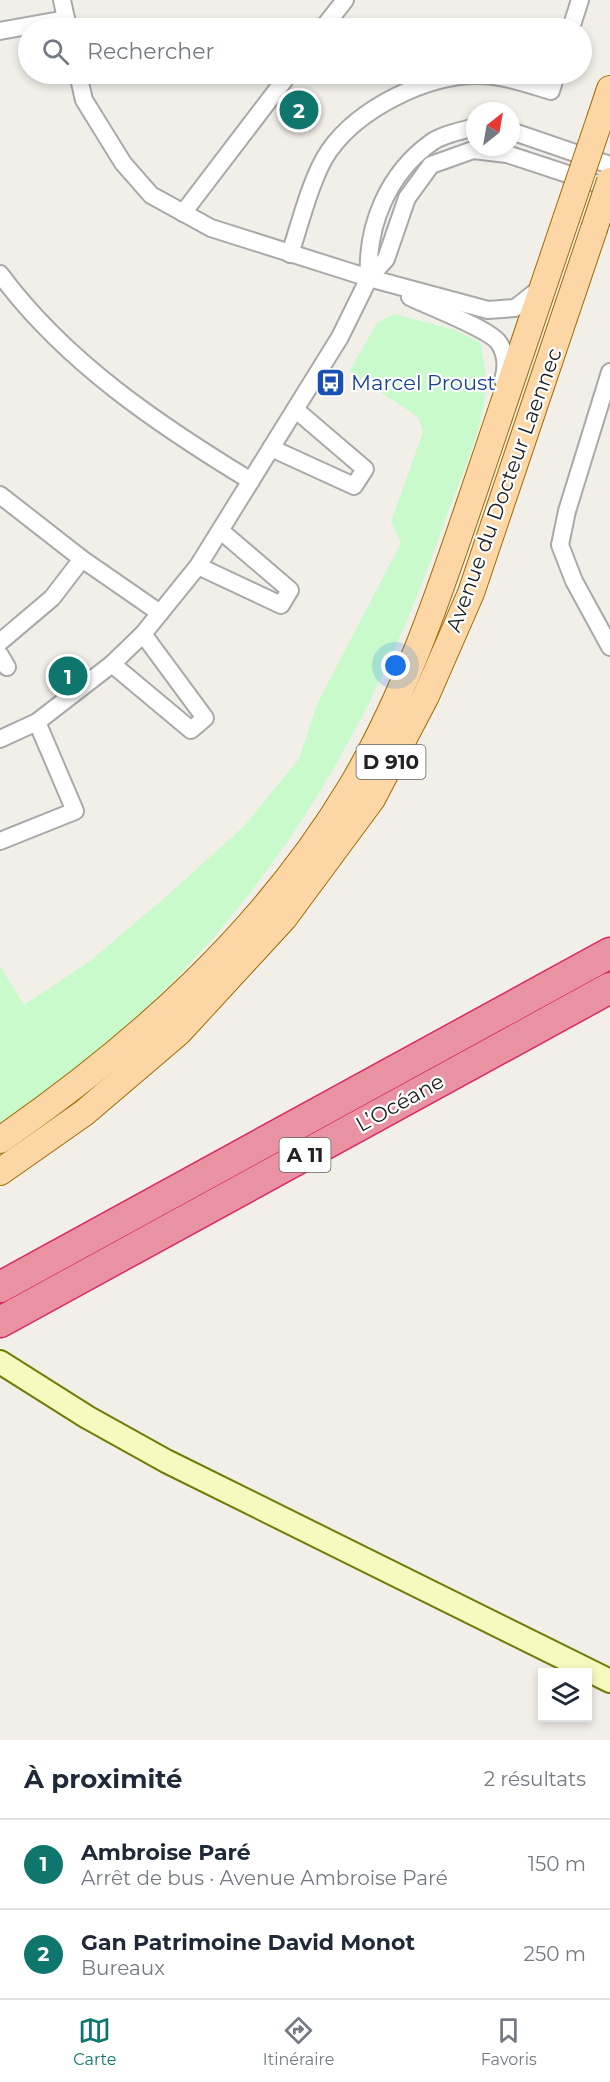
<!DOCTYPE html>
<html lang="fr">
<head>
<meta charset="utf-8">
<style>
  body { margin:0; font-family:Montserrat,sans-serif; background:#f6f6f7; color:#1f2937 }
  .controls { position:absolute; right:18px; bottom:18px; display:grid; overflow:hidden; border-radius:0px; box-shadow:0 3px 9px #0003 }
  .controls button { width:54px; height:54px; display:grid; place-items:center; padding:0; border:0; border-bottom:2px solid #e0e1e3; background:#fff; color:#1f2937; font:30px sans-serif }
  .compass { position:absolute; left:466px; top:102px; width:54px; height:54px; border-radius:50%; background:#fff; box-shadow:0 3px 9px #0003; rotate:31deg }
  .you { position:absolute; left:396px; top:666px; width:21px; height:21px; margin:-15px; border:4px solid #fff; border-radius:50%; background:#1a73e8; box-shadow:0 0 0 9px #1a73e833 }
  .badge { display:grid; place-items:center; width:39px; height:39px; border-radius:50%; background:#0f766e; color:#fff; font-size:20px; font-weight:700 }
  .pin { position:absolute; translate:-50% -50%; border:3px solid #fff; box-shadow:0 2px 6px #0006 }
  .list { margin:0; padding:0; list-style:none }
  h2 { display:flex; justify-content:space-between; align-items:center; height:78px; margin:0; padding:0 24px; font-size:26px }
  h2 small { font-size:20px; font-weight:400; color:#747a83 }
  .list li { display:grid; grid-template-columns:39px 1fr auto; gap:18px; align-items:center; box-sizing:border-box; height:90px; padding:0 24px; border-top:2px solid #e0e1e3 }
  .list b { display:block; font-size:22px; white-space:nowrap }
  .list p { margin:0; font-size:20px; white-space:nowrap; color:#747a83 }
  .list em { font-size:20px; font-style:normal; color:#747a83 }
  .icon { flex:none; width:33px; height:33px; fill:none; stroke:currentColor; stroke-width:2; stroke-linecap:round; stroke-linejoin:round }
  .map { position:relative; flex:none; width:610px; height:1740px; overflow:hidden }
  .search { position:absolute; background:#fff; box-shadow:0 3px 9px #0003; left:18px; right:18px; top:18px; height:66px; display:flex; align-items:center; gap:15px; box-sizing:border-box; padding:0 21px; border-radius:33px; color:#747a83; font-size:22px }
  .sheet { height:258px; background:#fff }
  nav { display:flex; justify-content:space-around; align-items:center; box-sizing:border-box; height:84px; border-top:2px solid #e0e1e3; background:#fff; font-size:16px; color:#747a83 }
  nav a { display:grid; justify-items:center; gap:3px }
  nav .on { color:#0f766e }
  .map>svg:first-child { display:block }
  .park { fill:#c8facc }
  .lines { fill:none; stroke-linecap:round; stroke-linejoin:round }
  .street-casing { stroke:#a9a9a9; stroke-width:20 }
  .secondary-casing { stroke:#707d05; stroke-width:26 }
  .primary-casing { stroke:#a06b00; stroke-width:28 }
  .highway-casing { stroke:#dc2a67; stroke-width:33 }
  .street { stroke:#fff; stroke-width:16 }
  .secondary { stroke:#f7fabf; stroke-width:22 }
  .primary { stroke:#fcd6a4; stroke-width:26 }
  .highway { stroke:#e892a2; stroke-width:30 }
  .primary-bridge-casing { stroke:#a06b00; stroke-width:28; stroke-linecap:butt }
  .primary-bridge { stroke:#fcd6a4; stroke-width:26 }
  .labels { text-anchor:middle; stroke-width:4.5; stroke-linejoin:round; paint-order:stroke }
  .shield { fill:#fff; stroke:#646464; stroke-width:1.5 }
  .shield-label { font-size:20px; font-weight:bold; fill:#222 }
  .transit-label { font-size:21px; fill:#164399; stroke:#fff; text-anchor:start }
  .street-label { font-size:21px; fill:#222; stroke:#fff }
</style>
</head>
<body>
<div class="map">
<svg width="610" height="1740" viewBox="0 0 610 1740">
  <rect width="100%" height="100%" fill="#f2efe9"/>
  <path class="park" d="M394,314L455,330L481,343C482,356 487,372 486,385C484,430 458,484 443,526C359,770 220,981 0,1123V966L24,1005L90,961L168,895L244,826L299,759L317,704L401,543L391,522L423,432L418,417L349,371L377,323Z"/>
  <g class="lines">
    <defs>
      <g id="street">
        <path d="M62,0L68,28"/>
        <path d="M323,28L345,0"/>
        <path d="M571,28L580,0"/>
        <path d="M0,31L66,19"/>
        <path d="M78,74L84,100L123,163L151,195L211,228L369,278L488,310L515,308L543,286"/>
        <path d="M511,131L610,165"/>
        <path d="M183,213L289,74"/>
        <path d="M290,254C300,224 312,175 329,151C359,108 428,74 479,75C503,75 528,84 551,91L556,74"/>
        <path d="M0,274C65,362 159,425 251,481"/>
        <path d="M369,278C366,226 388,173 432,142C443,134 462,131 475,127"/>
        <path d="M410,297C428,306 490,329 499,343C507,355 507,367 503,380"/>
        <path d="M610,372L567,511L560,545L574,581L610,647"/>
        <path d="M271,448L354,486L365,469L296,410"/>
        <path d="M0,495L82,559L160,613"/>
        <path d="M198,566L281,605L290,590L221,531"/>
        <path d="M0,642L52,598L82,559"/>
        <path d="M0,655L7,667"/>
        <path d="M112,664L191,730L205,718L143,634"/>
        <path d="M0,739L37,722L112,664L143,634L198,566L340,337L369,278L386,259L407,198L431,165L473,150L507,154L610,188"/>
        <path d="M0,841L75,811L37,722"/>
      </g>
      <path id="secondary" d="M0,1362L87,1417L166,1461L610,1681"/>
      <g id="primary">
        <path d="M601,116L610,89"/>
        <path d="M0,1140C137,1045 264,932 351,787C405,696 439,594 473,494C504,403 535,311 566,219"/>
        <path d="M0,1172L84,1113L179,1032L284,918L372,799L426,696L471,593L594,229"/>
      </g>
      <g id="highway">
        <path d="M0,1287L610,953"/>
        <path d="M0,1322L610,988"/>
      </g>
    </defs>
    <use href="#street" class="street-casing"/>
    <use href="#secondary" class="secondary-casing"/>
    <use href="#primary" class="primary-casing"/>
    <use href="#highway" class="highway-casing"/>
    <use href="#street" class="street"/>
    <use href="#secondary" class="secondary"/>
    <use href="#primary" class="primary"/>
    <use href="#highway" class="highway"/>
    <defs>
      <g id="primary-bridge">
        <path d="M566,219L601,116"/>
        <path d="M594,229L610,181"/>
      </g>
    </defs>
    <use href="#primary-bridge" class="primary-bridge-casing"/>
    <use href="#primary-bridge" class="primary-bridge"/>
  </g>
  <defs>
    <symbol id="bus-square" viewBox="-11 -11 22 22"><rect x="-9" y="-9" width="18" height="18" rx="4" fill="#1a4fb4" stroke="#fff"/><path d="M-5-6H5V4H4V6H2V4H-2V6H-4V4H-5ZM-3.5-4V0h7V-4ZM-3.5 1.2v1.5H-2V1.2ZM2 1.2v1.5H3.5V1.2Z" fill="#fff"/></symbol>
  </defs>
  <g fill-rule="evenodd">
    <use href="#bus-square" x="314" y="366" width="33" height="33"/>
  </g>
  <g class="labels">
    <g class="shield">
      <rect x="356.5" y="745" width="69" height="34" rx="4.5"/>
      <rect x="279.5" y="1138" width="51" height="34" rx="4.5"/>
    </g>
    <g class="shield-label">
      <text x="391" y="769">D 910</text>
      <text x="305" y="1162">A 11</text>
    </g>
    <g class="transit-label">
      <text x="351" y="390">Marcel Proust</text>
    </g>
    <g class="street-label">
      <text transform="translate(504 490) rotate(-70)" y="7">Avenue du Docteur Laennec</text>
      <text transform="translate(400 1103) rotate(-29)" y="7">L’Océane</text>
    </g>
  </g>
</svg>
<div class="controls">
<button><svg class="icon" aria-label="layers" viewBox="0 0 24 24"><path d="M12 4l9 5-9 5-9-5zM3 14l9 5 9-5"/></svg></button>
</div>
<svg class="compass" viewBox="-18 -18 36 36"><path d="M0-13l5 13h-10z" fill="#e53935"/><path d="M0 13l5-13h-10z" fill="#747a83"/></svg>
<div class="you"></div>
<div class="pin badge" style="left:68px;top:676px">1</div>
<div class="pin badge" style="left:299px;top:110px">2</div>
<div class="search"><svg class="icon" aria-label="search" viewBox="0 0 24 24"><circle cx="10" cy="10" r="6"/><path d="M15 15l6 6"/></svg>Rechercher</div>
</div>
<section class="sheet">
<h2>À proximité<small>2 résultats</small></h2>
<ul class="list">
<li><span class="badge">1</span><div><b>Ambroise Paré</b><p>Arrêt de bus · Avenue Ambroise Paré</p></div><em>150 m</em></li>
<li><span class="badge">2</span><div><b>Gan Patrimoine David Monot</b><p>Bureaux</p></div><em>250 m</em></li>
</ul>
</section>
<nav>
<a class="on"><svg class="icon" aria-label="map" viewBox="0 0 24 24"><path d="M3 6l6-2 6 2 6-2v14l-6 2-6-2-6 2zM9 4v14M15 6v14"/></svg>Carte</a>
<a><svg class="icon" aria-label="directions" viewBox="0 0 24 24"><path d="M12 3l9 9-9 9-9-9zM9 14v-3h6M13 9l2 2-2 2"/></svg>Itinéraire</a>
<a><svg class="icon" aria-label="saved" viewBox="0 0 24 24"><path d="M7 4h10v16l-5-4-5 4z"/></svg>Favoris</a>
</nav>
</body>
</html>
